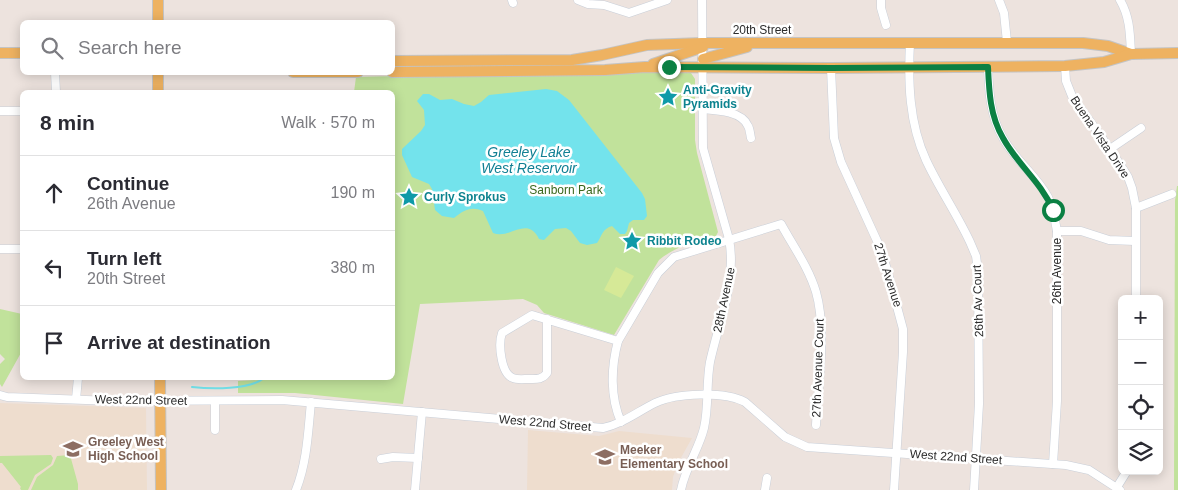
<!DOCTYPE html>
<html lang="en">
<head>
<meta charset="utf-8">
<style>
  body { margin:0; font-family:Helvetica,sans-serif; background:#f7f7f7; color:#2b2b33 }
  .controls { position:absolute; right:15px; bottom:15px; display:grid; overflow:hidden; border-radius:8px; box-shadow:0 2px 12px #0003 }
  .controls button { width:45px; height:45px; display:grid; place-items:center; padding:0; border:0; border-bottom:1px solid #e1e1e2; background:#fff; color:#2b2b33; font:25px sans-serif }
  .stop { position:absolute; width:15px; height:15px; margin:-11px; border:4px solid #0b8043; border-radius:50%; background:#fff }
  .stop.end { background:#0b8043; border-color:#fff; box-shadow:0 1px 5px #0008 }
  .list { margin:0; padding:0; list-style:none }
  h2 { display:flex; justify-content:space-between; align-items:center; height:65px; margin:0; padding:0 20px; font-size:21px }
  h2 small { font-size:16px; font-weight:400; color:#7c7c81 }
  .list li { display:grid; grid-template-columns:32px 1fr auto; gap:15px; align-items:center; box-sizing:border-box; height:75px; padding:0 20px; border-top:1px solid #e1e1e2 }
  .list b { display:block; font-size:19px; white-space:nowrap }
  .list p { margin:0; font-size:16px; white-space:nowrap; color:#7c7c81 }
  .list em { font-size:16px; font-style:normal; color:#7c7c81 }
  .icon { flex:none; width:28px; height:28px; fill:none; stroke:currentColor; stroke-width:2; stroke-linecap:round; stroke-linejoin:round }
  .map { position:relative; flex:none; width:1178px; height:490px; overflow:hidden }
  .search { position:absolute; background:#fff; box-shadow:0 2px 12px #0003; left:20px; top:20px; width:375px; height:55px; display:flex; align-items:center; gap:12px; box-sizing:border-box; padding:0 18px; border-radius:8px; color:#7c7c81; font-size:19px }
  .panel { position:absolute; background:#fff; box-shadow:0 2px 12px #0003; left:20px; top:90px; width:375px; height:290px; border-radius:8px }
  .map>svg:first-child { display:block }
  .education { fill:#eeddce }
  .green { fill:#c1e29b }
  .pitch { fill:#d6e997 }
  .water { fill:#73e3ec }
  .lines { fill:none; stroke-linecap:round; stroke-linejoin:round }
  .stream { stroke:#73e3ec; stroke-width:2 }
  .minor-casing { stroke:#c9cfd8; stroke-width:9 }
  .major-casing { stroke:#c4c4c4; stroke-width:12 }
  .minor { stroke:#fff; stroke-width:8 }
  .major { stroke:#eeb261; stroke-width:10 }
  .route { stroke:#0b8043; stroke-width:6 }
  .labels { text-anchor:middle; stroke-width:5; stroke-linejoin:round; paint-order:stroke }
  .street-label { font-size:12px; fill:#2b2b2b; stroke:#fff }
  .culture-label { font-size:12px; font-weight:bold; fill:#0d838f; stroke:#fff; text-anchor:start }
  .park-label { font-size:12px; fill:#3a681c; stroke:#fff }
  .education-label { font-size:12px; font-weight:bold; fill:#785e54; stroke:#fff; text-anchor:start }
  .water-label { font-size:14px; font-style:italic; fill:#107f93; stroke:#fff }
</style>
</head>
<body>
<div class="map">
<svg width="1178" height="490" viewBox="0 0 1178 490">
  <rect width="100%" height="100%" fill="#ede3de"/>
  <g class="education">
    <path d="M0,403L146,408L147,490H0Z"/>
    <path d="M528,430L599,436L619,431L692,438L678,463L673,477L672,490H527Z"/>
  </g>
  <g class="green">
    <path d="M645,70L691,73L695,79V140L697,153L718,232L716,236C695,242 676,246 659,260L614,335L544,313L537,305L523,299L420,304L403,404L295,393H238V381L258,380L260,378H392V92H354L356,77Z"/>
    <path d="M1177,186H1178V490H1174L1175,201Z"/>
    <path d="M0,309L22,314V351L2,387L0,384V364L5,359L0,354Z"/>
    <path d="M51,455L53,458L51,464L35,475L28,490H21L20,488L21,487L2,463H0V456Z"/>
    <path d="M70,455L78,484V490H31L37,477L53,465L57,456Z"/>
  </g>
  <path class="pitch" d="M616,267L634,276L621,298L604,290Z"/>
  <path class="water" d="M546,89L557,91L569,100L642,193L645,199L647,216L644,220H633L629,223L627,231L625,234H620L612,226C602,229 602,236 597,243L587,245L580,243L571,231L566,228L555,229L544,240L539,239C527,215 510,240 493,233L483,211C471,206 464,210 454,218L442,216L435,210L432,189L429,184L412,177L402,155V149L421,131L425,125L424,110L417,101L423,94H429L440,100L452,99L464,104L474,106L481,102L489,95Z"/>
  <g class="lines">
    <path class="stream" d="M192,387C211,389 250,390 264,378"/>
    <defs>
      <g id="minor">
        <path d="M512,0L513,3"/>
        <path d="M578,0L588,4L604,5L629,13L667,0"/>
        <path d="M881,0V8L886,25"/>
        <path d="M999,0L1004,13L1007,42"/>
        <path d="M1120,0C1130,17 1130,34 1131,54"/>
        <path d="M910,42C908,82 909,123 926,160C939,188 957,214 970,242L976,256L978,270L979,404L974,490"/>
        <path d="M1065,66L1066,81L1072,96L1110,149L1128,177L1132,188L1136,208V299"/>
        <path d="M988,67C989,91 990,116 1003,138C1015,160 1036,175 1048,197C1053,208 1055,219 1057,231V401L1053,464"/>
        <path d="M831,68L834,138L841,162L878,243L886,266L903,329V352L894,490"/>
        <path d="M55,72L56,92"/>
        <path d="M703,109C716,110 742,111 748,126C750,129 750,134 751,138"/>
        <path d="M0,111H22"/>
        <path d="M1110,149L1141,128"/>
        <path d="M1136,208L1172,194"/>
        <path d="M1057,231H1081L1109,240L1135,241"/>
        <path d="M0,249H22"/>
        <path d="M547,319V373C542,380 536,379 529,379C524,379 517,380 513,378C501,374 498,344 502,333L532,315L618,341"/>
        <path d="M0,395L7,397L112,401L282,400L603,428C622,424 637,412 655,403C676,393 724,391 745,402L785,437L807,447L1066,465L1089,470L1120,490"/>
        <path d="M76,399L78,378"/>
        <path d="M215,401V430"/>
        <path d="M621,422C610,397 611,367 618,341L658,273L674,257L781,224C793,246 809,268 816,292C827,329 818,386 816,425"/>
        <path d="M381,459L393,457L418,458"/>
        <path d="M1117,487L1127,471"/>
        <path d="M296,490C307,462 308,433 311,402"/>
        <path d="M415,490L422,412"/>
        <path d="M681,490C685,468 699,449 704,428C709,406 706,384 710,362C719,321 737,281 729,239L703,148L702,0"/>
        <path d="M765,490L767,478"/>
      </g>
      <g id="major">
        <path d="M158,0V22"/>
        <path d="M0,53H22"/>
        <path d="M703,59L747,47"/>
        <path d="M392,61L572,60L602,55L647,45L702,43H1083L1108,46L1131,54"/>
        <path d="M653,64L703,47"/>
        <path d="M158,72V92"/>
        <path d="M293,72H358"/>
        <path d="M392,72L605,70L645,67L831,68L1065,66L1104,62L1131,54L1178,53"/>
        <path d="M160,378L161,490"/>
      </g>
    </defs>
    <use href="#minor" class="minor-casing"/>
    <use href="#major" class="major-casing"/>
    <use href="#minor" class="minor"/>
    <use href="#major" class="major"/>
  </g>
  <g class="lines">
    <path class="route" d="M669,67L831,68L988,67C989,91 990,116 1003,138C1017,164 1041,182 1053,210"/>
  </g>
  <defs>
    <symbol id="sight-bare" viewBox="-9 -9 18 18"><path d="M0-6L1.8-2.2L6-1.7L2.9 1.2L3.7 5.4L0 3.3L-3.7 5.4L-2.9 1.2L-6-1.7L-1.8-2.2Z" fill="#0f9aa8" stroke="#fff" stroke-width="2.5" paint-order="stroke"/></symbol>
    <symbol id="school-bare" viewBox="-9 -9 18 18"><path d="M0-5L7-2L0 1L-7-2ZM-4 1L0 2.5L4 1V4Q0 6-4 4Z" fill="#8d6e63" stroke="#fff" stroke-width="2.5" paint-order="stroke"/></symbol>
  </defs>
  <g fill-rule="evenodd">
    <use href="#sight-bare" x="654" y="83" width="28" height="28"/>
    <use href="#sight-bare" x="395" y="183" width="28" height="28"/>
    <use href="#sight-bare" x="618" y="227" width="28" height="28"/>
    <use href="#school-bare" x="59" y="435" width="28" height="28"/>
    <use href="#school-bare" x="591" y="443" width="28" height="28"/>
  </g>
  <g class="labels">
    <g class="street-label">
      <text x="762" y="34">20th Street</text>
      <text transform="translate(1100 137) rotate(56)" y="4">Buena Vista Drive</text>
      <text transform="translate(1057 271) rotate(-90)" y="4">26th Avenue</text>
      <text transform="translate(888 275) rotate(72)" y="4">27th Avenue</text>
      <text transform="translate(724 300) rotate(-78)" y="4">28th Avenue</text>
      <text transform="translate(978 301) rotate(-92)" y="4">26th Av Court</text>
      <text transform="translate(818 368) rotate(-88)" y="4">27th Avenue Court</text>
      <text transform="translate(141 400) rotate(1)" y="4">West 22nd Street</text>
      <text transform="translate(545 423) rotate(5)" y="4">West 22nd Street</text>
      <text transform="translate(956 457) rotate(4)" y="4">West 22nd Street</text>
    </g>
    <g class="culture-label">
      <text x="683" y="94">Anti-Gravity<tspan x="683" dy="14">Pyramids</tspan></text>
      <text x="424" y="201">Curly Sprokus</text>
      <text x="647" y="245">Ribbit Rodeo</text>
    </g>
    <g class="park-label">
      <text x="566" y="194">Sanborn Park</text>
    </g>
    <g class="education-label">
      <text x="88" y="446">Greeley West<tspan x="88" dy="14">High School</tspan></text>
      <text x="620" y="454">Meeker<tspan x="620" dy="14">Elementary School</tspan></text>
    </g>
    <g class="water-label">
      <text x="529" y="157">Greeley Lake<tspan x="529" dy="16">West Reservoir</tspan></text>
    </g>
  </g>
</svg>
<div class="controls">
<button>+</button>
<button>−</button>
<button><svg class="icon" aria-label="locate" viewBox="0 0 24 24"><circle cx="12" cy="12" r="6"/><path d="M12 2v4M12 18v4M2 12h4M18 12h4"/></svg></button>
<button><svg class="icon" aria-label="layers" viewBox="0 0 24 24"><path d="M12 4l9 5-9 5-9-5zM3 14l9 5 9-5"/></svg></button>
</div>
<div class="stop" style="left:1053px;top:210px"></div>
<div class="stop end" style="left:669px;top:67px"></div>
<div class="search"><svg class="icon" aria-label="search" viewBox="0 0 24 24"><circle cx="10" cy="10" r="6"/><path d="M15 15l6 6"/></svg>Search here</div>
<section class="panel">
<h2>8 min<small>Walk · 570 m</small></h2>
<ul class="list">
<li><svg class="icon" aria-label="ahead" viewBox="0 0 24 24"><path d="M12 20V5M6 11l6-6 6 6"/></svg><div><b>Continue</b><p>26th Avenue</p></div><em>190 m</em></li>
<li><svg class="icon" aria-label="left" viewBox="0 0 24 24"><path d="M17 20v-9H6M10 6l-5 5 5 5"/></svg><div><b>Turn left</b><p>20th Street</p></div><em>380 m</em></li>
<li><svg class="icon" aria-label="arrive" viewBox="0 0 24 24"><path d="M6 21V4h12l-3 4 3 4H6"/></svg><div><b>Arrive at destination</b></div></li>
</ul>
</section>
</div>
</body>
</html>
